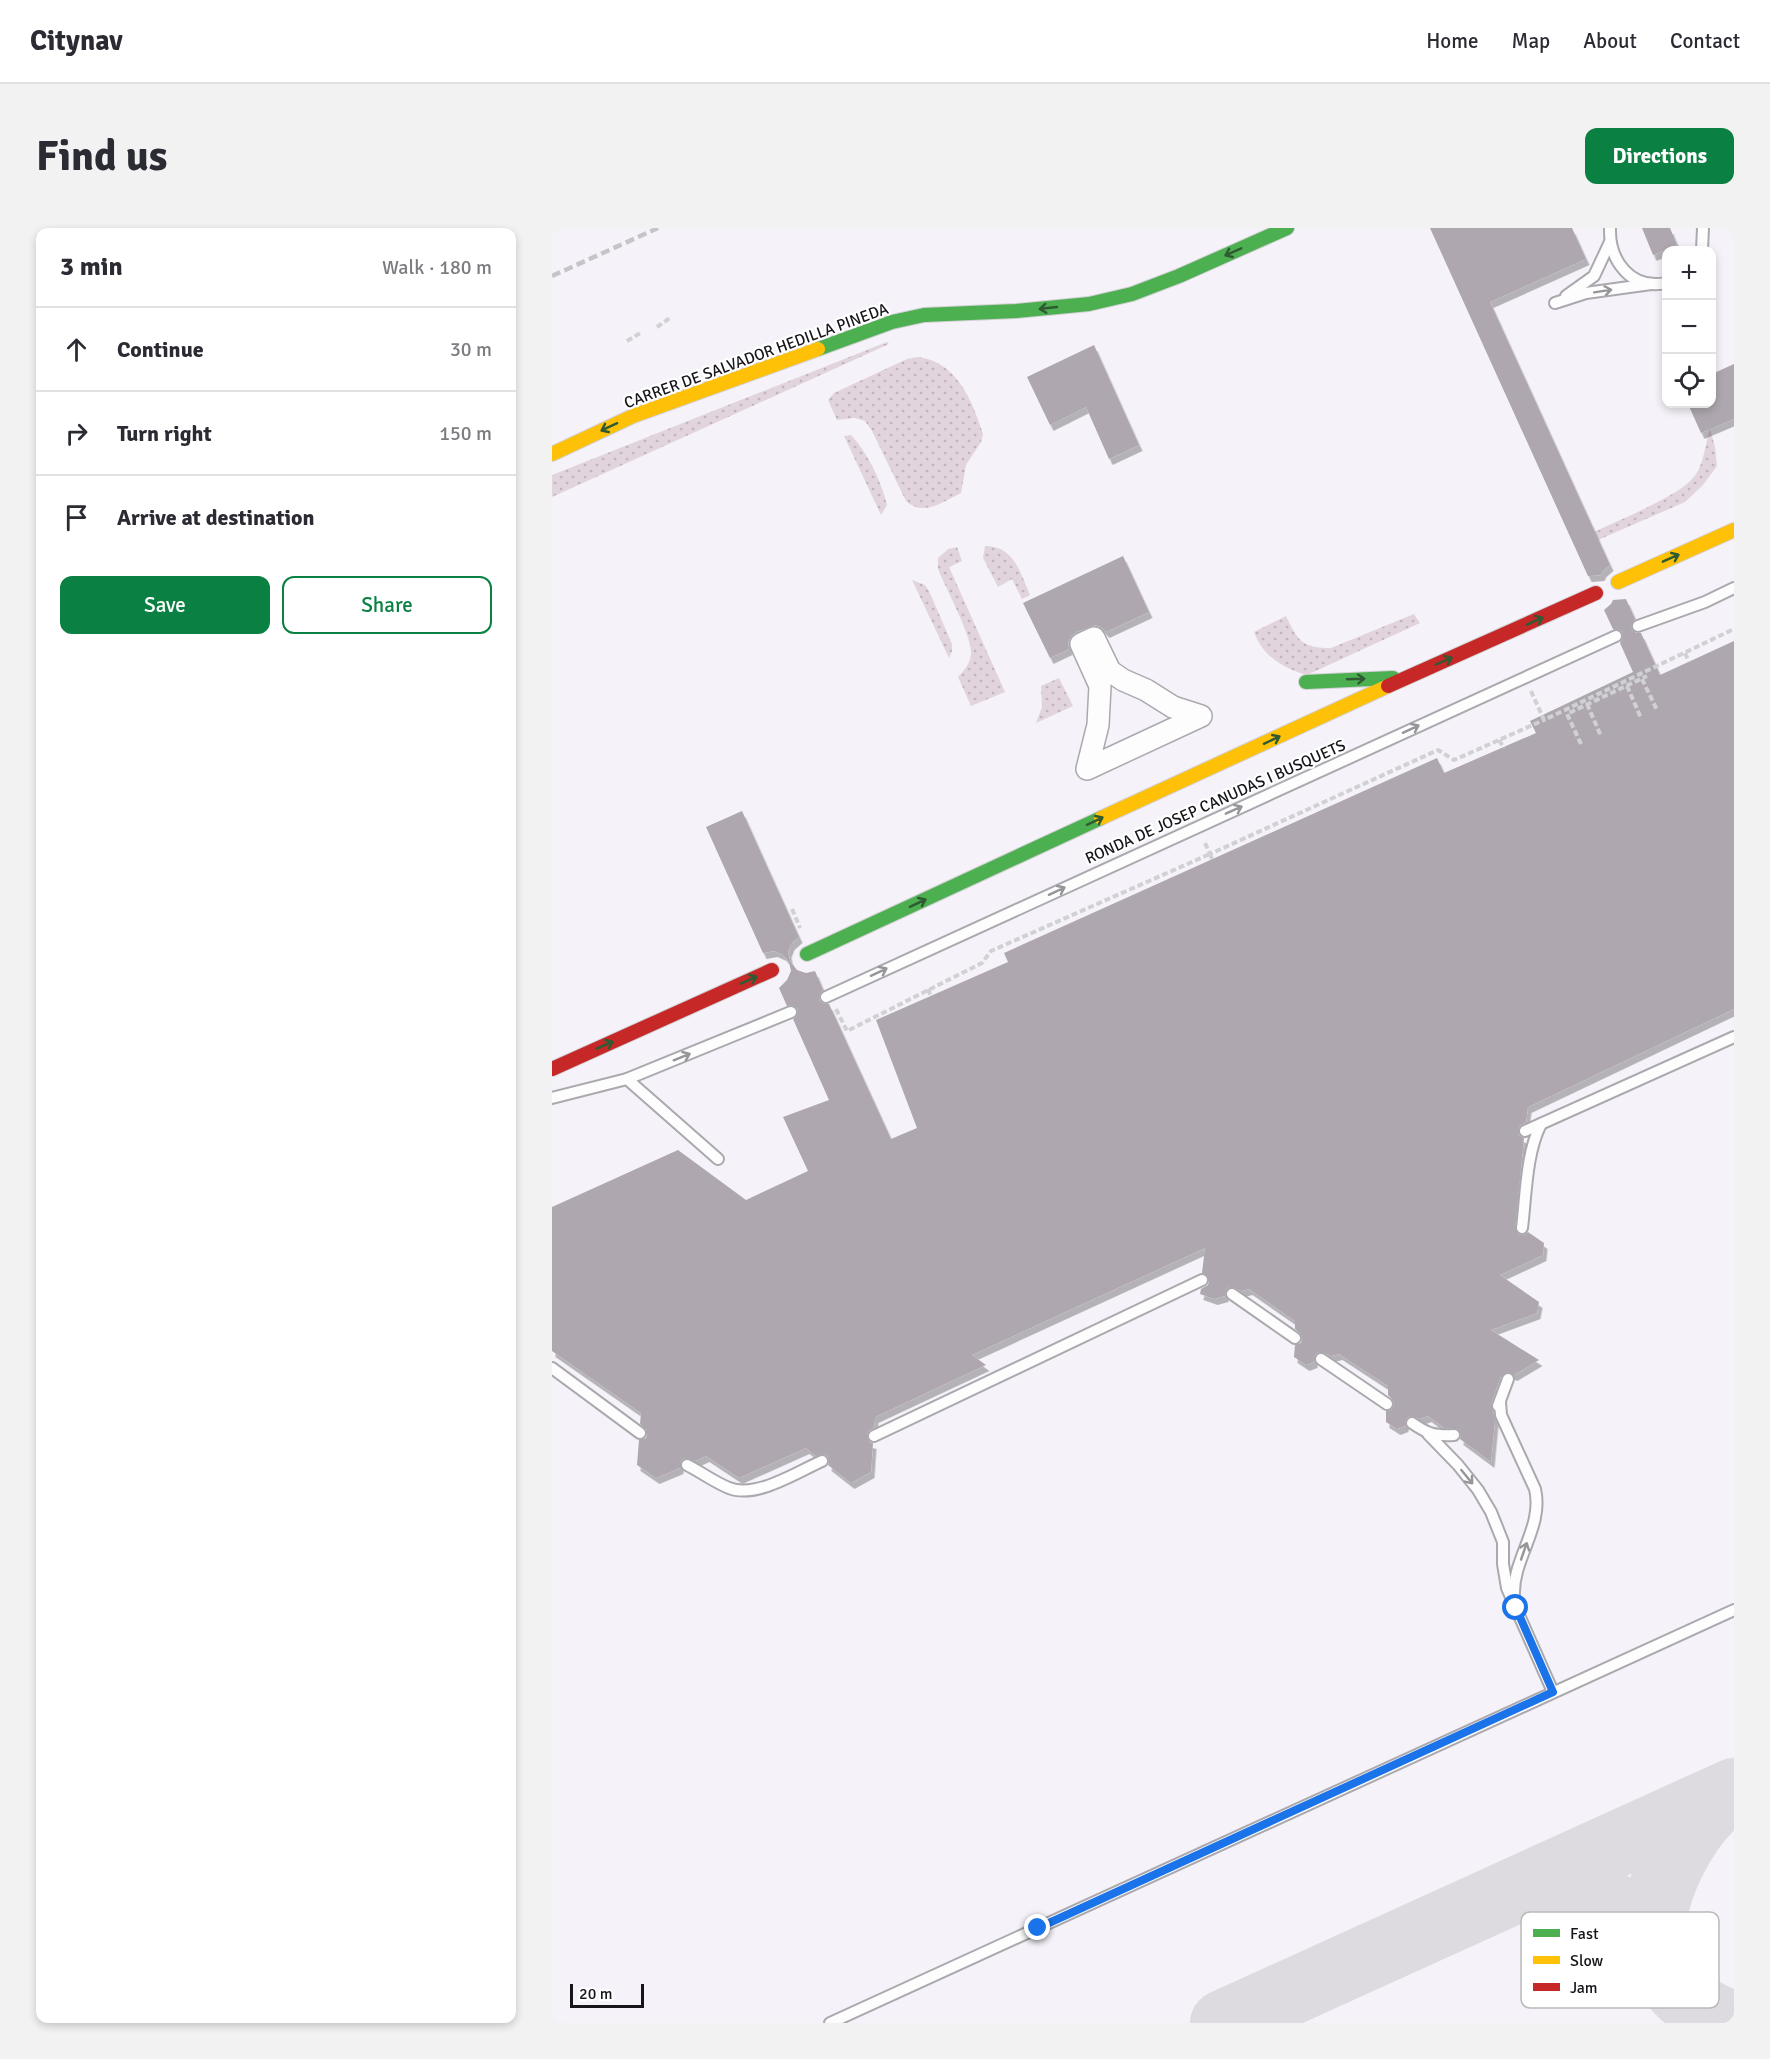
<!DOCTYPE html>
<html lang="en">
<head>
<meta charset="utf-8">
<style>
  body { margin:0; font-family:Signika,sans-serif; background:#f2f2f3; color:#2b2b33 }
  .controls { position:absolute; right:18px; top:18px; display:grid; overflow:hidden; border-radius:12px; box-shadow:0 3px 9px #0003 }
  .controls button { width:54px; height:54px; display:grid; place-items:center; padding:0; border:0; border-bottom:2px solid #e1e1e2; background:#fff; color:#2b2b33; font:30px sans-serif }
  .scale { position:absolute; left:18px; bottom:15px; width:74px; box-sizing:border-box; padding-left:6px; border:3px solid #17151a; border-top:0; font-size:16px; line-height:21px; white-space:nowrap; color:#17151a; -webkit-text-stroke:4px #fff; paint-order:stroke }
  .stop { position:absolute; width:18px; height:18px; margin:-14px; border:4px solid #1a73e8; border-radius:50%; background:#fff }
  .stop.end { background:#1a73e8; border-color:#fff; box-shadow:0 2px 6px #0008 }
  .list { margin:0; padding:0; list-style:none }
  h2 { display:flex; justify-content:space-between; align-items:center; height:78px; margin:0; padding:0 24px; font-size:26px }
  h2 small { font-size:20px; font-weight:400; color:#7c7c81 }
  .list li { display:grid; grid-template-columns:39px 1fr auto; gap:18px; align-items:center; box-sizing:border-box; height:84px; padding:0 24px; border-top:2px solid #e1e1e2 }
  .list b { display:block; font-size:22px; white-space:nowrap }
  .list em { font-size:20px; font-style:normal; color:#7c7c81 }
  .actions { display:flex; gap:12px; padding:18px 24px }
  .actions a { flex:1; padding:14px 0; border:2px solid #0b8043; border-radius:12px; text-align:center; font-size:21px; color:#0b8043 }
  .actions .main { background:#0b8043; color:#fff }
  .icon { flex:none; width:33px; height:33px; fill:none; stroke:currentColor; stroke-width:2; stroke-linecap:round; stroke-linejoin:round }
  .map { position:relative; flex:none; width:1182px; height:1795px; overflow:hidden; border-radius:12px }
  header { display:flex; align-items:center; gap:36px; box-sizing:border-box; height:84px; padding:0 30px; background:#fff; border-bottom:2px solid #e1e1e2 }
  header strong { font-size:28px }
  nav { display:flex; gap:33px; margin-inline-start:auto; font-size:21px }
  .intro { display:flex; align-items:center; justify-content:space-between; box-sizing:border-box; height:144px; padding:0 36px }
  h1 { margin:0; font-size:42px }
  .button { padding:15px 27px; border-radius:12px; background:#0b8043; color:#fff; font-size:21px; font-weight:700 }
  main { display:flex; gap:36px; padding:0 36px }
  aside { flex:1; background:#fff; border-radius:12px; box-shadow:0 3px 9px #0003 }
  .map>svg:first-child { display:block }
  .grass { fill:url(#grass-dots) }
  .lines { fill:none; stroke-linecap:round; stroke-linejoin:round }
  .taxiway { stroke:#dddbe0; stroke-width:66 }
  .building { fill:#aea7af; filter:url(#shadow) }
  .lane-casing { stroke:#aba9ae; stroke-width:14 }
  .street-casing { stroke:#aba9ae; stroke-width:24 }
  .fast-casing { stroke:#d1d0d3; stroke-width:16 }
  .slow-casing { stroke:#d1d0d3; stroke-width:16 }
  .jam-casing { stroke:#d1d0d3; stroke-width:16 }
  .path { stroke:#d1d1d3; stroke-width:4; stroke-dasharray:6 3; stroke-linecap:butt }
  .lane { stroke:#fefdfe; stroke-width:10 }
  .street { stroke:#fefdfe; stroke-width:21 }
  .fast { stroke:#4caf50; stroke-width:14 }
  .slow { stroke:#ffc107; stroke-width:14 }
  .jam { stroke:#c62828; stroke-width:14 }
  .rail { stroke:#c5c4c6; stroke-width:4.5; stroke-dasharray:9 4.5; stroke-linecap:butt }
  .oneway { stroke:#2f5a32 }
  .oneway2 { stroke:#969597 }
  .route { stroke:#1a73e8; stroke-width:8 }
  .labels { text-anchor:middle; stroke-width:4.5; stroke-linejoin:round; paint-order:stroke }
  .street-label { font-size:16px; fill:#17151a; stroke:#fff }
  .key { fill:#fff; stroke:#b9b9ba; stroke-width:1.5 }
  .key-label { font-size:16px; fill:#17151a }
</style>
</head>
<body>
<header>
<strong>Citynav</strong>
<nav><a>Home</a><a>Map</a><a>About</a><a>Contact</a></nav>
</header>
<div class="intro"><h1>Find us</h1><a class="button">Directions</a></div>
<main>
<aside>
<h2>3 min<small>Walk · 180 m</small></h2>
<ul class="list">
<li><svg class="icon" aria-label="ahead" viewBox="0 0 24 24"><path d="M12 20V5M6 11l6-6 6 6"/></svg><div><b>Continue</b></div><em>30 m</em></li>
<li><svg class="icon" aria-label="right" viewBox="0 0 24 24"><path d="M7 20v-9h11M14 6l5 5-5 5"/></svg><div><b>Turn right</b></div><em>150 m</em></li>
<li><svg class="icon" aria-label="arrive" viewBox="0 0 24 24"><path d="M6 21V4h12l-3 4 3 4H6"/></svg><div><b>Arrive at destination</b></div></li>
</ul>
<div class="actions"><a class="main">Save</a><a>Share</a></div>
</aside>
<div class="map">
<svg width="1182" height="1795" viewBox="0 0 1182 1795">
  <defs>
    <pattern id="grass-dots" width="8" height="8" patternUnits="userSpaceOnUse" patternTransform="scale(1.5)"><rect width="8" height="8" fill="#e2d4dd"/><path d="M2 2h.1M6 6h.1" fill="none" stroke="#c1b5bd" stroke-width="1.8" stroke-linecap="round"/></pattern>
    <filter id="shadow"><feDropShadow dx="3.5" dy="6" stdDeviation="0" flood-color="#0004"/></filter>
  </defs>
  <rect width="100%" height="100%" fill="#f5f2f9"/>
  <g class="grass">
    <path d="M335,114L337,116L0,269V247Z"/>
    <path d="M366,129C405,134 420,172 431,206L429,214L414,237L409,265C390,274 372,289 354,273L320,203L313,193L303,190L285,192L276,172L282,165L355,131Z"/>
    <path d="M1158,201L1163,219L1165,238L1151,257L1133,274L1046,312L1042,304C1067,292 1125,269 1141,250C1152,238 1153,217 1158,201Z"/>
    <path d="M299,207C316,225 329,253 335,277L329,287L292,208Z"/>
    <path d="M433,318C462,318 468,344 478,367L470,371L460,351L446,359L431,330Z"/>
    <path d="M405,319L410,333L397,339L453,464L419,478L406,449C412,443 419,434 419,425C420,408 393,359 386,341V330L396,321Z"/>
    <path d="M360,352L373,357L377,363L400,416V423L397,430Z"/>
    <path d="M862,386L868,395L755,447C731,441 710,427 702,404L734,388C746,413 750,420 779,420Z"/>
    <path d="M507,450L521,478L484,495L490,479L489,458Z"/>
  </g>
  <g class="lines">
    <g class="taxiway">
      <path d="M962,1663C1007,1653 1057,1666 1089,1700C1105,1718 1109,1742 1124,1760C1139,1777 1157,1787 1177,1795"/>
      <path d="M1112,1747C1108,1734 1103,1721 1102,1707C1100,1661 1134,1598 1170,1569"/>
      <path d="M671,1795L1182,1563"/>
    </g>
  </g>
  <g class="building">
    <path d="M878,0H1020L1034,31L938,74L1058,337L1051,343L1049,347L1036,348Z"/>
    <path d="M1090,0H1118L1125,17L1101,27Z"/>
    <path d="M542,117L587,217L557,231L534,179L498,197L475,149Z"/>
    <path d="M1182,136V191L1149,205L1136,176H1160V146Z"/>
    <path d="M571,328L597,384L554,404L549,399L543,397L524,404L519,408L516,414L517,421L498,430L471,375Z"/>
    <path d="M1074,371L1083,391L1079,396V401L1084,405H1089L1108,447L1182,413V781L976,879L974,894L967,898L966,902V907L972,910L963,1000L966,1006L972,1007L976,1004L992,1015L991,1027L948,1047L987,1074L985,1085L939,1102L987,1132L962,1147L955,1144L949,1148L939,1176L943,1192L939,1234L908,1211L909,1206L906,1201L892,1200L876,1188L868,1191L861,1188H857L854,1191L853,1198L845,1201L834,1194V1183L839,1182L842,1177L841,1172L836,1167V1158L787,1126L779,1128L773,1125L766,1124L763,1127L762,1134L754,1137L742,1129L743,1117L749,1115L750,1110L749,1106L743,1101V1093L697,1061L689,1063L681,1059H677L674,1062L673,1068L662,1071L648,1066L649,1061L656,1057L657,1053L656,1048L650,1045L653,1020L420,1127L434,1137L323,1189L322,1199L316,1203L315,1208L317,1214L321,1215L319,1244L299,1255L276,1237L277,1233L275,1227L270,1226L264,1228L254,1220L187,1250L154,1228L143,1233L135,1230H132L128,1234V1240L104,1250L85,1237L87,1212L94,1210L95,1205V1202L88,1196L89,1185L0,1123V979L126,922L194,972L256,943L231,889L277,872L241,791L245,788L246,781L241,777L235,778L227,760L235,752L239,743L237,734L231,727L222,723L211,725L154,599L190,583L247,709L239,716L236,724L238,733L245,742L254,745L263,743L271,762L268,765L267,772L270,775L277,776L339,911L365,900L324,792L456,734L452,725L885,530L892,545L984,505L978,493L1081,444L1068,415L1071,409V404L1065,401H1061L1052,382L1059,376L1061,372Z"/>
  </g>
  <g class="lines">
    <defs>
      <g id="lane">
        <path d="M1058,0C1057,33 1079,62 1114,55"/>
        <path d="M1150,22L1151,0"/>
        <path d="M1014,68L1042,48L1058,14"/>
        <path d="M1003,75L1034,65L1099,56"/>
        <path d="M1086,398L1153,374L1182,360"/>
        <path d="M274,769L1064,408"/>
        <path d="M75,851L166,931"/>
        <path d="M0,870L75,851L239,784"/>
        <path d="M973,903L1182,809"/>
        <path d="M970,1000C974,968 974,925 989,896"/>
        <path d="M680,1066L743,1110"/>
        <path d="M769,1131L835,1176"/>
        <path d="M0,1140L88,1205"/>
        <path d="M948,1174L949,1187L983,1261C992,1299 960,1331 962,1368"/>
        <path d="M946,1178L956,1151"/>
        <path d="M860,1195C876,1206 882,1208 902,1207"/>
        <path d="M876,1206L906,1237L926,1262L939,1284L951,1314V1336L955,1360L1001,1464"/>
        <path d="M322,1208L650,1052"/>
        <path d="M135,1237C149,1244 162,1254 177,1260C204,1271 245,1244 270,1233"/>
        <path d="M278,1795L1182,1382"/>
      </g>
      <path id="street" d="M542,410L558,443L571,452L594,462L621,479L649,488L535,541L546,497L548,458L529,416Z"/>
      <g id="fast">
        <path d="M266,121L340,94L372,87L464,83L537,76L580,66L627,48L735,0"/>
        <path d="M754,454L841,450"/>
        <path d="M255,726L549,590"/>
      </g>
      <g id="slow">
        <path d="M0,226L81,188L266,121"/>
        <path d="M1066,354L1182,302"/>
        <path d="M549,590L836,458"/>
      </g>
      <g id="jam">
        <path d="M836,458L1044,365"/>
        <path d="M0,841L220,742"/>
      </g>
    </defs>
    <use href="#lane" class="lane-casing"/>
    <use href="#street" class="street-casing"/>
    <use href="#fast" class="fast-casing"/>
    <use href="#slow" class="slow-casing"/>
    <use href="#jam" class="jam-casing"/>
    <g class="path">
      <path d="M105,99L119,89"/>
      <path d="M75,113L90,104"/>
      <path d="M1133,425L1137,434"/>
      <path d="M1090,451L1105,482"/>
      <path d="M1075,458L1089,490"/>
      <path d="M979,463L992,492L1182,401"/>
      <path d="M1035,476L1049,508"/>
      <path d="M947,512L952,520"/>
      <path d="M1029,516L1015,486L1095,448"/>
      <path d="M653,615L658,626L886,522L902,532L992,492"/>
      <path d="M240,681L248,700"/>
      <path d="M376,761L379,769"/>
      <path d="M284,781L295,803L430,735L439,723L658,626L660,631"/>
    </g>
    <use href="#lane" class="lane"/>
    <use href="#street" class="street"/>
    <use href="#fast" class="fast"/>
    <use href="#slow" class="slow"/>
    <use href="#jam" class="jam"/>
    <path class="rail" d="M0,48L106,0"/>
  </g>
  <defs><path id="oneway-shaft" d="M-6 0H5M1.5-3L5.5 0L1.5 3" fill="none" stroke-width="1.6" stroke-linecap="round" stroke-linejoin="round" transform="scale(1.5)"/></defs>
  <g class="oneway">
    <use href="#oneway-shaft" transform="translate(681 24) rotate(156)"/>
    <use href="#oneway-shaft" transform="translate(496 80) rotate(174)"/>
    <use href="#oneway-shaft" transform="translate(57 199) rotate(155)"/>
    <use href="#oneway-shaft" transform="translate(1119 330) rotate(-24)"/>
    <use href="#oneway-shaft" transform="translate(983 393) rotate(-24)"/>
    <use href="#oneway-shaft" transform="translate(892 433) rotate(-23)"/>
    <use href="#oneway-shaft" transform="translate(804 451) rotate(-2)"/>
    <use href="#oneway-shaft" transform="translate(720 512) rotate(-25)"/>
    <use href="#oneway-shaft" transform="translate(543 593) rotate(-25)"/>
    <use href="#oneway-shaft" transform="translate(366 675) rotate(-25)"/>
    <use href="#oneway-shaft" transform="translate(197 752) rotate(-24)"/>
    <use href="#oneway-shaft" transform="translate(53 817) rotate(-24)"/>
  </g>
  <g class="oneway2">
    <use href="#oneway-shaft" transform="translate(1051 63) rotate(-9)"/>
    <use href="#oneway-shaft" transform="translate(859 501) rotate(-25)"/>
    <use href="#oneway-shaft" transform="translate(682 582) rotate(-24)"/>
    <use href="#oneway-shaft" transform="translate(505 663) rotate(-25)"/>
    <use href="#oneway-shaft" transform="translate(327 744) rotate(-25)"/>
    <use href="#oneway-shaft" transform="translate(130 829) rotate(-22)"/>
    <use href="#oneway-shaft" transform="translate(915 1249) rotate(51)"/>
    <use href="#oneway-shaft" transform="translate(972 1323) rotate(-71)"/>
  </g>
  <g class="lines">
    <path class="route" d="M486,1700L1001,1464L964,1380"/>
  </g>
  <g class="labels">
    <g class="street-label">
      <text transform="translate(204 127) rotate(-20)" y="6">CARRER DE SALVADOR HEDILLA PINEDA</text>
      <text transform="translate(663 573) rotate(-24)" y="6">RONDA DE JOSEP CANUDAS I BUSQUETS</text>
    </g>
  </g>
  <rect x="969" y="1684" width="198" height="96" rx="9" class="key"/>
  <rect x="981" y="1701" width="27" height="8" fill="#4caf50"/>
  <rect x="981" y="1728" width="27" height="8" fill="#ffc107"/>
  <rect x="981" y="1755" width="27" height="8" fill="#c62828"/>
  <g class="key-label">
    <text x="1018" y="1711">Fast</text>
    <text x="1018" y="1738">Slow</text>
    <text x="1018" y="1765">Jam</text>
  </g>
</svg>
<div class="controls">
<button>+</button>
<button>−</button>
<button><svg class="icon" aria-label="locate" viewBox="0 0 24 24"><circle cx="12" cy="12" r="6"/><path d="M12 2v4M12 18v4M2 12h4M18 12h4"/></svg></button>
</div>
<div class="scale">20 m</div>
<div class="stop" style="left:964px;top:1380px"></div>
<div class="stop end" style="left:486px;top:1700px"></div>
</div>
</main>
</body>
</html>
